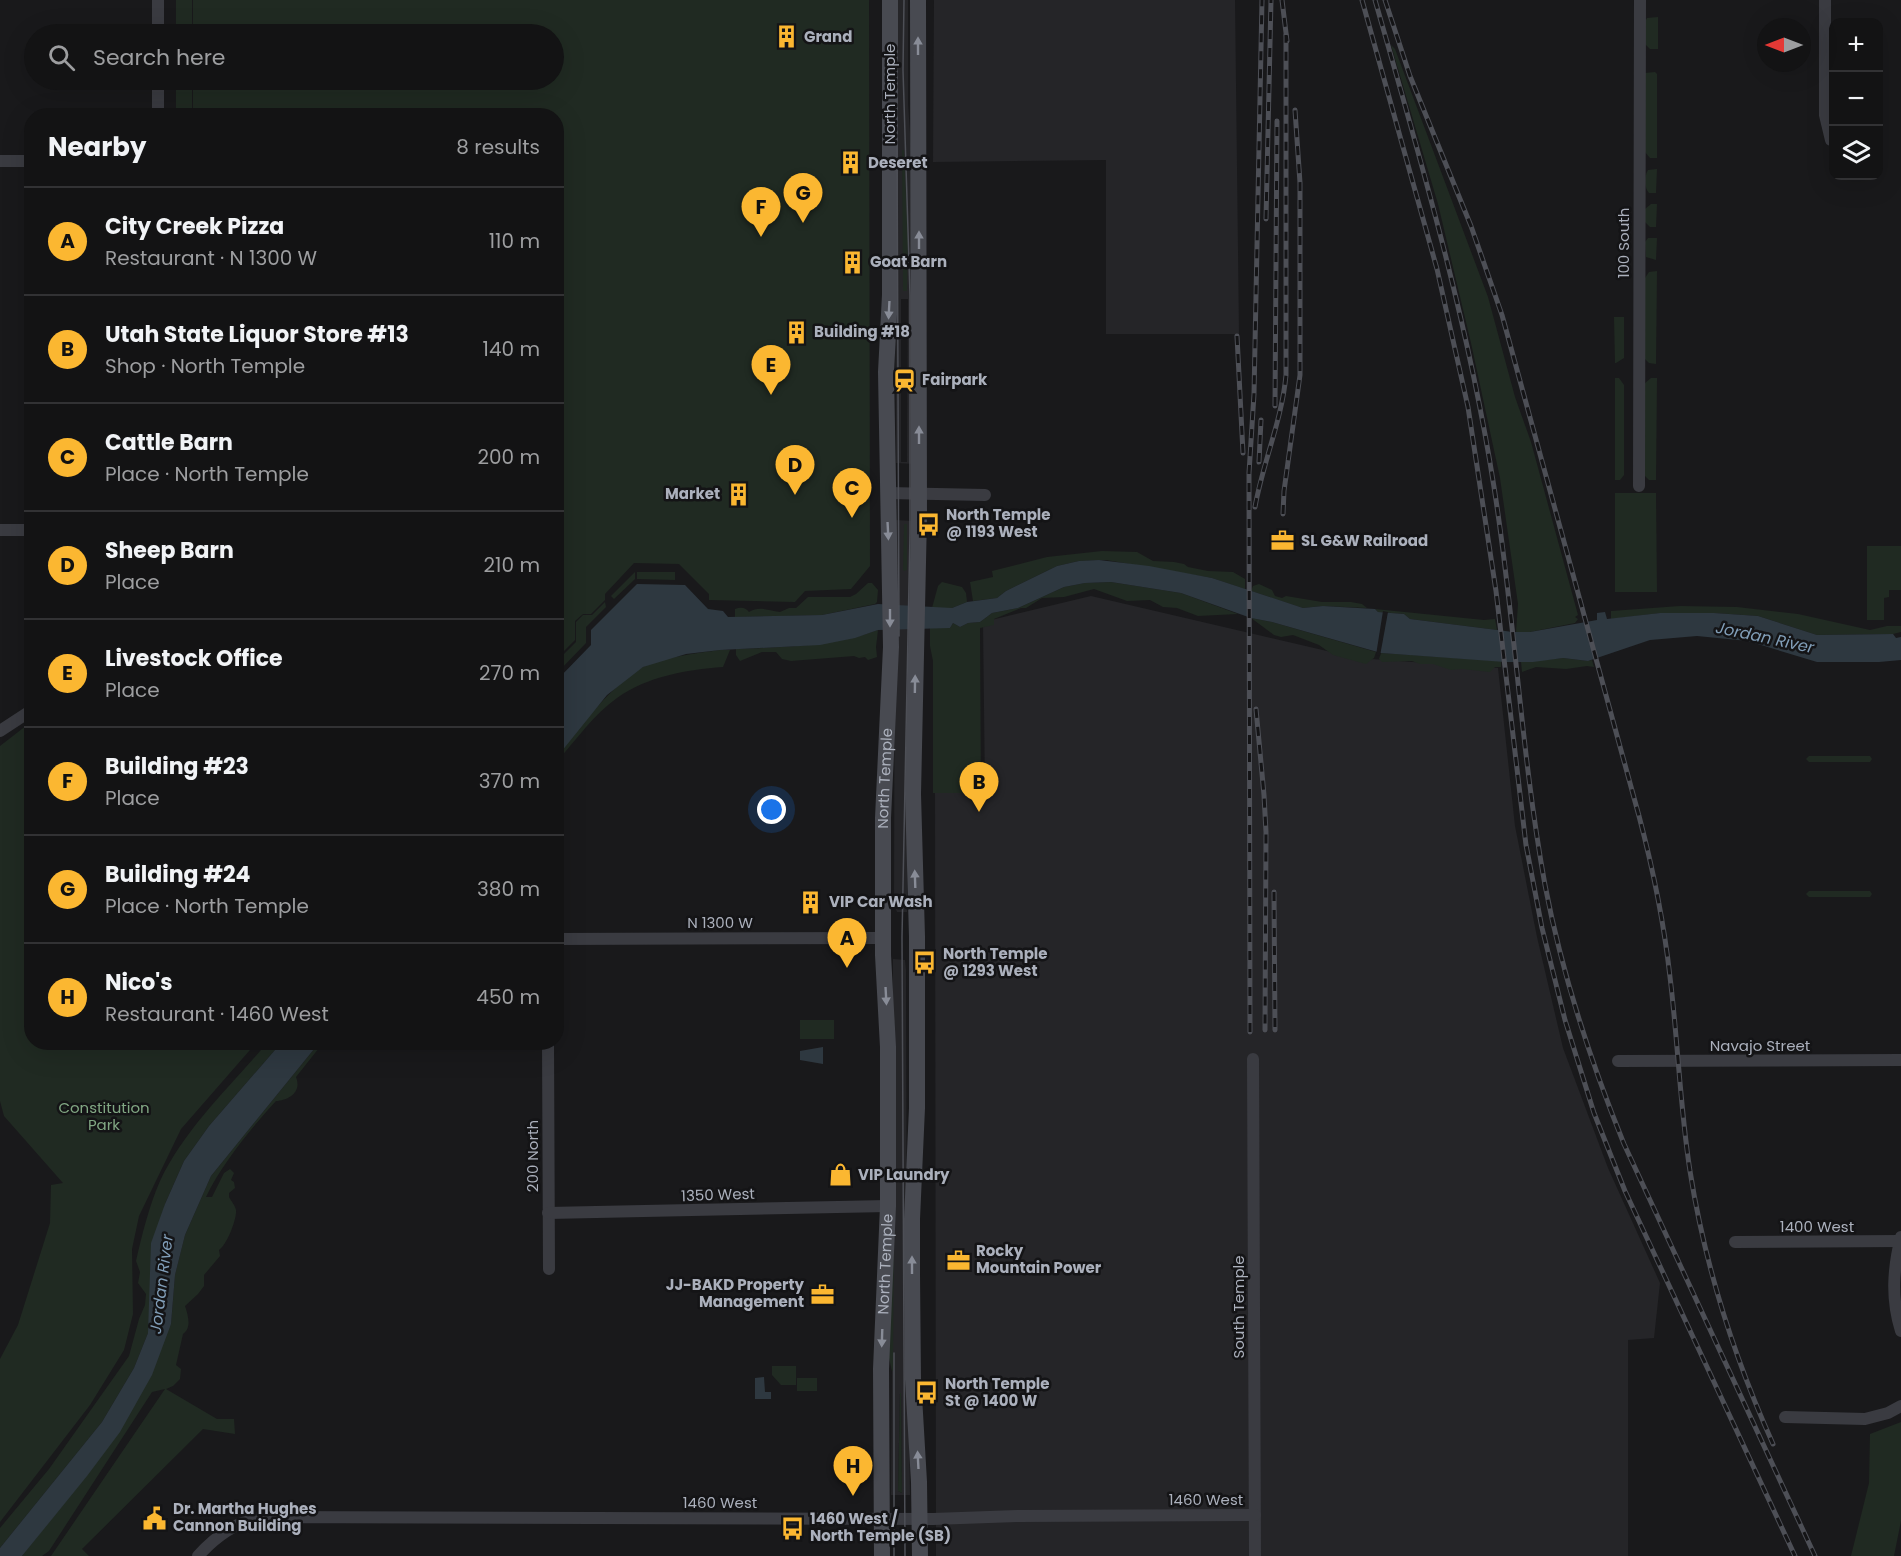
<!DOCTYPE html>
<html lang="en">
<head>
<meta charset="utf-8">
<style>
  body { margin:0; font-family:Poppins,sans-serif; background:#202022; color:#f1f3f6 }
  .controls { position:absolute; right:18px; top:18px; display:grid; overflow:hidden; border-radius:12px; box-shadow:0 6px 24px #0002 }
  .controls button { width:54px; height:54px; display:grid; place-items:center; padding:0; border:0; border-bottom:2px solid #323234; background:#131314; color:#f1f3f6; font:30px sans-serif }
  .compass { position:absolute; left:1757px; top:18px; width:54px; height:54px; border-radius:50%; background:#131314; box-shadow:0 6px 24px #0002; rotate:270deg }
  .you { position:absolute; left:772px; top:810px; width:21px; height:21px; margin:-15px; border:4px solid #fff; border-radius:50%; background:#1a73e8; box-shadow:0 0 0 9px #1a73e833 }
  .badge { display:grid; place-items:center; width:39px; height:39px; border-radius:50%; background:#fbb731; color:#111; font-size:20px; font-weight:700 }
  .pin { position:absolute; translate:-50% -50px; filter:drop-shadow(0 2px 3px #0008) }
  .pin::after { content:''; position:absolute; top:32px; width:21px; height:18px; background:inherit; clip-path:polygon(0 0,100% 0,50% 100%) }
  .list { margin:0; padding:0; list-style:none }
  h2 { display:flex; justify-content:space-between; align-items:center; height:78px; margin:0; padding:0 24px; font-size:26px }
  h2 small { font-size:20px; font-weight:400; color:#9d9ea0 }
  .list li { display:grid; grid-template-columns:39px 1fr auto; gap:18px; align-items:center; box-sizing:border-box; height:108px; padding:0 24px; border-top:2px solid #323234 }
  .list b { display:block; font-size:22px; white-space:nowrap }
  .list p { margin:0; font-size:20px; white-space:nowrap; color:#9d9ea0 }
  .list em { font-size:20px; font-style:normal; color:#9d9ea0 }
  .icon { flex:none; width:33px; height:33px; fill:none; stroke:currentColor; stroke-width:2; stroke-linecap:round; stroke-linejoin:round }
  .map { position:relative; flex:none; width:1901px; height:1556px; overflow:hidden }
  .search { position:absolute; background:#131314; box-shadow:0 6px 24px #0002; left:24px; top:24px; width:540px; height:66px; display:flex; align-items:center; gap:15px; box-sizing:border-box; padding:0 21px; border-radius:33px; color:#9d9ea0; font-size:22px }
  .panel { position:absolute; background:#131314; box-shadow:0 6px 24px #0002; left:24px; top:108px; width:540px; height:942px; border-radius:24px }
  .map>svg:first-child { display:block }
  .built { fill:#252528; fill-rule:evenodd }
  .green { fill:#202a22 }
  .water { fill:#2e3840 }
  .pier { fill:#19191b }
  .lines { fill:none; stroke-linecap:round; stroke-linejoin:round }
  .minor { stroke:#3a3b41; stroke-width:12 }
  .secondary { stroke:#484a51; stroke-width:16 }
  .tram { stroke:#4d4f56; stroke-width:1.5 }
  .rail-casing { stroke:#4d4f56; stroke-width:5 }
  .rail { stroke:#141416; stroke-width:3; stroke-dasharray:9; stroke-linecap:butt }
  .oneway { fill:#888c97 }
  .labels { text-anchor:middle; stroke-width:5; stroke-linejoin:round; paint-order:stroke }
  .poi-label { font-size:15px; font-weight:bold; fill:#abb0bc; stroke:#141416; text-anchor:start }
  .street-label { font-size:15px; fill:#abb0bc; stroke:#141416 }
  .park-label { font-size:15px; fill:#81a783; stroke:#141416 }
  .water-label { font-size:16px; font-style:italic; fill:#819eb8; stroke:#141416 }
</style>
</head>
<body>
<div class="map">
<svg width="1901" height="1556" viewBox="0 0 1901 1556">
  <rect width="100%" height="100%" fill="#19191b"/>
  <g class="built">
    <path d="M894,0H908V103L914,192V464L896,463ZM901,299H908L907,462H901Z"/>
    <path d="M934,0H1235L1239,334H1106V160L933,162Z"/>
    <path d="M895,520L914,521L907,797V912H897L894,905Z"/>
    <path d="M1091,596L1357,658L1498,668L1515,826L1537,937L1563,1048L1608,1168L1660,1283L1654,1338L1628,1340V1556H936L935,792L985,793L983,622Z"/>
    <path d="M893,959L905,960L906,970L907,1317L910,1495H891L892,1371H893ZM900,1393L901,1394L902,1493L898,1491Z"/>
  </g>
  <g class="green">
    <rect x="176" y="0" width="16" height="34"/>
    <path d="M193,0H869L870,566L851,589L805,591L795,602L709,600V594L679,564L634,563L605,594V600L591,614H583L575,621V640L557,658L556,116L193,115V80H554V34H193Z"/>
    <path d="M1658,17V49H1650L1645,44V22L1647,18Z"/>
    <path d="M1391,45L1395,49L1488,297L1515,397L1531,442L1578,615L1575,617L1578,619L1575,623L1530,632H1516L1518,604L1500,478L1471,343L1438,204Z"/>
    <path d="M1655,72L1657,74V158H1650L1645,152V73Z"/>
    <rect x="176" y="80" width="16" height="35"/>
    <path d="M902,150H904L908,241L907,291H903Z"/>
    <path d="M1657,169L1656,193H1649C1644,188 1644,176 1648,170Z"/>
    <path d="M1651,204H1657L1656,227H1650L1645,222V209Z"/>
    <path d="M1648,238H1657L1656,260L1646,257L1645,242Z"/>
    <path d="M1657,271L1656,364L1649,363L1645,359V278L1649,272Z"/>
    <path d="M1614,317H1624V358L1616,363H1615Z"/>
    <path d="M1615,378H1619L1624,385V475L1620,480H1615Z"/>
    <path d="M1651,378H1657L1656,480H1649L1645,476L1644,384Z"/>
    <path d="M1615,493H1656L1657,592H1615Z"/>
    <path d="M904,524H907V570L904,571L903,570Z"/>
    <path d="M1867,546H1901V590H1889V597L1884,598V620H1867Z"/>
    <path d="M1102,551L1137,552L1153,561L1174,562L1184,564L1188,567L1208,571L1233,572L1245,579V589L1212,578L1106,560L1079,561L1057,566L1006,591L997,598L973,601L970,582L993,577L992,571L1047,557Z"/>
    <path d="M635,572V579L614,599L611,596Z"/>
    <path d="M637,572H675V580L637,579Z"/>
    <path d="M942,582L962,587L966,593L967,602L952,608H932L938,586Z"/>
    <path d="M1111,582L1181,593L1238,614L1198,616L1177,608L1163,607L1150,600L1127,601L1094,589L1064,597L1042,598L1026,608H1021L994,619V625L980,628L981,793H933V661L930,646V628H950L953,623L960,627L968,623L980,622L992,613L1018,608L1064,587L1085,583Z"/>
    <path d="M868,583H872L878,590L877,602L875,604L822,615L735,617V609C741,607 745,607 749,612C760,605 768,611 780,612L789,608H796L808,597H850L856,594Z"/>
    <path d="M1259,584L1272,590L1275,596L1282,598L1286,596L1322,602H1351L1362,604L1367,608L1323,606L1303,608L1251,591L1253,586Z"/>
    <path d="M605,602L606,607L586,627V643L557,673V661L576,642V622L583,615H592Z"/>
    <path d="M1680,606L1737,607L1798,614L1870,630L1887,626H1901V632L1893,634L1817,635L1758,616L1714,613H1660L1611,619V611Z"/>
    <path d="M1375,609L1484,620L1495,619L1497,630L1410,619L1404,614L1378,612Z"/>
    <path d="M1251,618L1272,622L1376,652L1374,658L1366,664L1333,655L1319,645L1293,635L1281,637L1274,635Z"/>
    <path d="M878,630L876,647L877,657L868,660L865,657L859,658L854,656L791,661L782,659L776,652H762L740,661L736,655V649C785,647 832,647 878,630Z"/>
    <path d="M720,650H730L723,667C686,670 648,676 617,698C594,714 577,739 559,759L557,757C574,732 616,681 643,667C662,657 699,653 720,650Z"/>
    <path d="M1381,653L1501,661V667H1495L1490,672L1462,669L1451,670L1433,664H1420L1412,661L1382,662L1379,659Z"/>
    <path d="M1563,658L1588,661L1592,660L1594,667L1587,666L1566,669L1536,667L1522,672L1521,662Z"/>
    <path d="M31,722L32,1042L256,1043L181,1129L139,1216L132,1249L133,1314L124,1350L90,1405L0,1522V1359L18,1325L50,1223L51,1185L63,1183L4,1116L0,1101V746Z"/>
    <path d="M1809,756H1870L1872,759L1870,762H1809L1806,759Z"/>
    <path d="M1809,891H1870L1872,894L1870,897H1809L1806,894Z"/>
    <rect x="800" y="1020" width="34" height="19"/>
    <path d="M267,1043H281L209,1126L184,1161L165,1204L151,1293L148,1333L134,1368L102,1422L0,1548V1528L49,1469L129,1356L139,1319L145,1305L146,1294L138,1283L140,1272L136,1261C142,1235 149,1206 160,1181C185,1128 230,1087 267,1043Z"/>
    <path d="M319,1043H323L296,1077C302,1092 289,1100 276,1101C252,1127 221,1165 206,1197H212L224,1173L230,1169L234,1173L231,1180L234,1182L235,1188L229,1193V1197C231,1201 235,1205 236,1210C237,1219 227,1245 219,1250L220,1256L204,1275V1286L198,1294L185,1306C188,1315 192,1328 183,1334L176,1365L181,1369L180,1379L173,1386L166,1389L217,1419H234L235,1434L203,1429L82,1549L89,1556H51L165,1389L152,1392L49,1551L42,1556H22L44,1528L171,1324L175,1275L185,1235L211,1176Z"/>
    <path d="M894,1234L893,1371H892L887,1350Z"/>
    <path d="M772,1366H796V1385H781L772,1375Z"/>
    <rect x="797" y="1378" width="20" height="13"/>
    <path d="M900,1393H901L902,1493L898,1491Z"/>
    <path d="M1901,1422V1521L1894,1556H1851L1869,1483L1870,1434Z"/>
  </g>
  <g class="water">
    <path d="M1099,560L1149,566L1212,578L1303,608L1323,606L1375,609L1378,612L1404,614L1410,619L1513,632H1530L1597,620V613L1605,612L1607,619L1660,613H1714L1758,616L1817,635L1893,634L1896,638L1901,637V660L1879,662H1817L1748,641L1697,636L1650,640L1588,661L1563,658L1533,662H1505L1381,653L1272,622L1251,618L1181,593L1111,582L1085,583L1064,587L1018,608L992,613L980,622L968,623L960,627L953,623L950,628L878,630L855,638L820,645L720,650L686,654L643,667L607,695L557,757V680L591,645V630L637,584L685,585L708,609L723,611L728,617L822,615L878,604L952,608L967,602L997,598L1006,591L1057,566L1079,561Z"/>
    <path d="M281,1043H319L211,1176L185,1235L175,1275L171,1324L152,1375L120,1432L87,1476L22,1556H0V1548L102,1422L134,1368L148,1333L151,1243L165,1204L184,1161L209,1126Z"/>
    <path d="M823,1047V1064L800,1060V1051Z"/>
    <path d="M764,1377L765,1392H771V1399H755V1378Z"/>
  </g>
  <path class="pier" d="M1383,611L1388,612L1380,656L1376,655Z"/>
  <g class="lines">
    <g class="minor">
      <path d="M158,0V34"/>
      <path d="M1825,0V115L1831,140"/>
      <path d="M158,80V116"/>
      <path d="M0,161H32"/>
      <path d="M1639,486L1640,0"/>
      <path d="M888,493L985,495"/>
      <path d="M0,530H32"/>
      <path d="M0,731L32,710"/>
      <path d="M556,939L883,938"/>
      <path d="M548,1042L549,1269"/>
      <path d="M1253,1059L1255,1556"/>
      <path d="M1618,1061L1901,1060"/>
      <path d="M548,1213L888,1206"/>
      <path d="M1901,1237C1893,1269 1891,1299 1901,1331"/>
      <path d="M1735,1242L1900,1241"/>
      <path d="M1785,1417L1865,1419L1888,1413L1901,1406"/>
      <path d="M198,1556C216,1536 236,1521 263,1517L933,1519L1017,1516L1255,1515"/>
    </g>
    <g class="secondary">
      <path d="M918,0L919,516L913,794L917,937V1108L912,1219V1274L913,1379L919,1482L920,1556"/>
      <path id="s1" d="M882,1556L881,1369L888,1206V1047L883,955V818L891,647L886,372L890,295V0"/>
    </g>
    <g class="tram">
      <path d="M904,0L903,70L910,295V533L902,937L905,1556"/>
      <path d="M897,141L899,636"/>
      <path d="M894,1556V1353"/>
    </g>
    <defs>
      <g id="rail">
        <path d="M1282,0L1287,41"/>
        <path d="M1362,0L1437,269L1468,407L1496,591L1526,845L1542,928L1565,1020L1594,1113L1625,1191L1795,1556"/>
        <path d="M1375,0C1421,161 1468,321 1494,487C1515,619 1521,753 1545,885C1562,974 1590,1060 1624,1144L1815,1556"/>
        <path d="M1385,0L1410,76L1471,226L1502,315L1639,816C1653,869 1664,923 1670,977C1678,1042 1680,1107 1690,1171C1705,1266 1734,1357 1773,1444"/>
        <path d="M1266,219L1271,0"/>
        <path d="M1237,336L1243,453"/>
        <path d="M1275,406L1277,121"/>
        <path d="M1259,462L1261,420"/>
        <path d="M1255,507C1263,462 1282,420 1286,375V35"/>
        <path d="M1283,514L1284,491L1300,375V183L1295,110"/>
        <path d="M1256,709L1264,795L1266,832L1265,1030"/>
        <path d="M1274,892L1275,1030"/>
        <path d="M1250,1032L1249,473L1254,394L1262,0"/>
      </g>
    </defs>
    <use href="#rail" class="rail-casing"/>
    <use href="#rail" class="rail"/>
  </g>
  <defs><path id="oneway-solid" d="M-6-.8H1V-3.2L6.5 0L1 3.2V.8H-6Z" transform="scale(1.5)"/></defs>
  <g class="oneway">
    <use href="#oneway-solid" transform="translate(918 46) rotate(-90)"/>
    <use href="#oneway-solid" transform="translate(919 240) rotate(-90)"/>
    <use href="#oneway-solid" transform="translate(889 310) rotate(93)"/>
    <use href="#oneway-solid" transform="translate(919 435) rotate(-90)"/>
    <use href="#oneway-solid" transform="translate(888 531) rotate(87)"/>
    <use href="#oneway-solid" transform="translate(890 618) rotate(90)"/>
    <use href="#oneway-solid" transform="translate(915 684) rotate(-89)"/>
    <use href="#oneway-solid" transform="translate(915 879) rotate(-92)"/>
    <use href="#oneway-solid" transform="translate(886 996) rotate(87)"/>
    <use href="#oneway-solid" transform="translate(912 1265) rotate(-90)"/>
    <use href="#oneway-solid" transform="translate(882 1338) rotate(92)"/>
    <use href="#oneway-solid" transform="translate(918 1460) rotate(-93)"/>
  </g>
  <defs>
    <symbol id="building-bare" viewBox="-9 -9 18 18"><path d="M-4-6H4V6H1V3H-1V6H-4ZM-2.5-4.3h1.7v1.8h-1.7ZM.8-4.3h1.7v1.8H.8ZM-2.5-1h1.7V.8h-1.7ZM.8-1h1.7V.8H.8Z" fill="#fbb731" stroke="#141416" stroke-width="2.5" paint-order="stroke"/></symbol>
    <symbol id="station-bare" viewBox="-9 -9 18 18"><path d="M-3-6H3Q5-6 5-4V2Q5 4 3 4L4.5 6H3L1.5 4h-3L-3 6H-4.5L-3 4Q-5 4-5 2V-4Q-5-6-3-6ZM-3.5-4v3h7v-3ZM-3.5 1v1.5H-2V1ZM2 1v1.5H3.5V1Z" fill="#fbb731" stroke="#141416" stroke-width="2.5" paint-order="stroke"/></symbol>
    <symbol id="bus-bare" viewBox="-9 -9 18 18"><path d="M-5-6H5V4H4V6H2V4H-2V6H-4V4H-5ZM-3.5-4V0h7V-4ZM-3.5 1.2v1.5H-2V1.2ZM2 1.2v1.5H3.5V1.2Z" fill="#fbb731" stroke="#141416" stroke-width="2.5" paint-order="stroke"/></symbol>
    <symbol id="office-bare" viewBox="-9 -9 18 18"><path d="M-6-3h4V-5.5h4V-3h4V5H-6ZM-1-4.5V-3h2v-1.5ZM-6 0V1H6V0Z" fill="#fbb731" stroke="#141416" stroke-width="2.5" paint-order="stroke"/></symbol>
    <symbol id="shop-bare" viewBox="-9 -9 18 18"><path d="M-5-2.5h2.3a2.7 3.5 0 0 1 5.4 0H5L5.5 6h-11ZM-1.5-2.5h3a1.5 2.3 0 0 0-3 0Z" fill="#fbb731" stroke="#141416" stroke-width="2.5" paint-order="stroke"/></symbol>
    <symbol id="civic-bare" viewBox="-9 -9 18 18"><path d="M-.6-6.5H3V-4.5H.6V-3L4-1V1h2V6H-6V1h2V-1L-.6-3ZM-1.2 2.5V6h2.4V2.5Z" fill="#fbb731" stroke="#141416" stroke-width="2.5" paint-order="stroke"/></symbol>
  </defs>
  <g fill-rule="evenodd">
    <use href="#building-bare" x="770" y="20" width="33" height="33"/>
    <use href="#building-bare" x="834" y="146" width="33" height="33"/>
    <use href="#building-bare" x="836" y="246" width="33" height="33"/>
    <use href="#building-bare" x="780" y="316" width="33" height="33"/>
    <use href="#station-bare" x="888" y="364" width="33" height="33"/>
    <use href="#building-bare" x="722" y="478" width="33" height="33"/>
    <use href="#bus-bare" x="912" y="508" width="33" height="33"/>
    <use href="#office-bare" x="1266" y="524" width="33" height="33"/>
    <use href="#building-bare" x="794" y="886" width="33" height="33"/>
    <use href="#bus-bare" x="908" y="946" width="33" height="33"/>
    <use href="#shop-bare" x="824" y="1158" width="33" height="33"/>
    <use href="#office-bare" x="942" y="1244" width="33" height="33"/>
    <use href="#office-bare" x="806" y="1278" width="33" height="33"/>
    <use href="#bus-bare" x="910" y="1376" width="33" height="33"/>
    <use href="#civic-bare" x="138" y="1502" width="33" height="33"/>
    <use href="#bus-bare" x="776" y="1512" width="33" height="33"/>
  </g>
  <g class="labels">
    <g class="poi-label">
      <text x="804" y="42">Grand</text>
      <text x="868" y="168">Deseret</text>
      <text x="870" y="267">Goat Barn</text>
      <text x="814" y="337">Building #18</text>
      <text x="922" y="385">Fairpark</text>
      <text x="720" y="499" text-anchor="end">Market</text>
      <text x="946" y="520">North Temple<tspan x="946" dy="17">@ 1193 West</tspan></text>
      <text x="1301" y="546">SL G&amp;W Railroad</text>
      <text x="829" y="907">VIP Car Wash</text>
      <text x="943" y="959">North Temple<tspan x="943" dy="17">@ 1293 West</tspan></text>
      <text x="858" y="1180">VIP Laundry</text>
      <text x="976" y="1256">Rocky<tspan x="976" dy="17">Mountain Power</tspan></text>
      <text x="804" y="1290" text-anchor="end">JJ-BAKD Property<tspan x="804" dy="17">Management</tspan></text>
      <text x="945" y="1389">North Temple<tspan x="945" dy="17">St @ 1400 W</tspan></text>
      <text x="173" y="1514">Dr. Martha Hughes<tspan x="173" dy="17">Cannon Building</tspan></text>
      <text x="810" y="1524">1460 West /<tspan x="810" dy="17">North Temple (SB)</tspan></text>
    </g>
    <g class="street-label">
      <text transform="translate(890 94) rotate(-90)" y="5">North Temple</text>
      <text transform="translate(1624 243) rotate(-90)" y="5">100 South</text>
      <text dy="5" stroke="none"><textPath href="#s1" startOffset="778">North Temple</textPath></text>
      <text x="720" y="928">N 1300 W</text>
      <text x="1760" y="1051">Navajo Street</text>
      <text transform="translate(533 1156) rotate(-90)" y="5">200 North</text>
      <text transform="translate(718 1195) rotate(-2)" y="5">1350 West</text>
      <text x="1817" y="1232">1400 West</text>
      <text dy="5" stroke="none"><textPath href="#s1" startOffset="292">North Temple</textPath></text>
      <text transform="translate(1239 1307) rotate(-90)" y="5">South Temple</text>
      <text x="1206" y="1505">1460 West</text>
      <text x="720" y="1508">1460 West</text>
    </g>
    <g class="park-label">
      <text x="104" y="1113">Constitution<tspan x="104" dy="17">Park</tspan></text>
    </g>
    <g class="water-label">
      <text transform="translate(1765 637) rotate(12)" y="6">Jordan River</text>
      <text transform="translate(161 1284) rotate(-83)" y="6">Jordan River</text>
    </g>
  </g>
</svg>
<div class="controls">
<button>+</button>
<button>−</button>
<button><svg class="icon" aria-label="layers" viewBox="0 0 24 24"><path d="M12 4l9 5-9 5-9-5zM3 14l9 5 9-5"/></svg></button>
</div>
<svg class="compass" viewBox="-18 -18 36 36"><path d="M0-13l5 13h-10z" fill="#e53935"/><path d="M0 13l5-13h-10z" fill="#9d9ea0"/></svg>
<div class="you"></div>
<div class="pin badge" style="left:847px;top:968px">A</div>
<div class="pin badge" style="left:979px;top:812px">B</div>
<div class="pin badge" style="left:852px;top:518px">C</div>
<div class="pin badge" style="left:795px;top:495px">D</div>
<div class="pin badge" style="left:771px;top:395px">E</div>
<div class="pin badge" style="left:761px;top:237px">F</div>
<div class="pin badge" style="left:803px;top:223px">G</div>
<div class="pin badge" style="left:853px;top:1496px">H</div>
<div class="search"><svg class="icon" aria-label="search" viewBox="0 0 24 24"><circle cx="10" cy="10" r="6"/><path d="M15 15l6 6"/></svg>Search here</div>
<section class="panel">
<h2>Nearby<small>8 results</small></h2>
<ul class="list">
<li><span class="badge">A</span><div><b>City Creek Pizza</b><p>Restaurant · N 1300 W</p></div><em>110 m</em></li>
<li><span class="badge">B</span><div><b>Utah State Liquor Store #13</b><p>Shop · North Temple</p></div><em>140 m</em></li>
<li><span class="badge">C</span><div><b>Cattle Barn</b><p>Place · North Temple</p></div><em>200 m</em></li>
<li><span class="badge">D</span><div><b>Sheep Barn</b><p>Place</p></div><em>210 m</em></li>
<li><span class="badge">E</span><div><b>Livestock Office</b><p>Place</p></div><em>270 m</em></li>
<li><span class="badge">F</span><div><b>Building #23</b><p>Place</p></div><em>370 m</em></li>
<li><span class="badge">G</span><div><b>Building #24</b><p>Place · North Temple</p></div><em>380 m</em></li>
<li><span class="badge">H</span><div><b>Nico's</b><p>Restaurant · 1460 West</p></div><em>450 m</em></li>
</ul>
</section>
</div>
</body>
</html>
